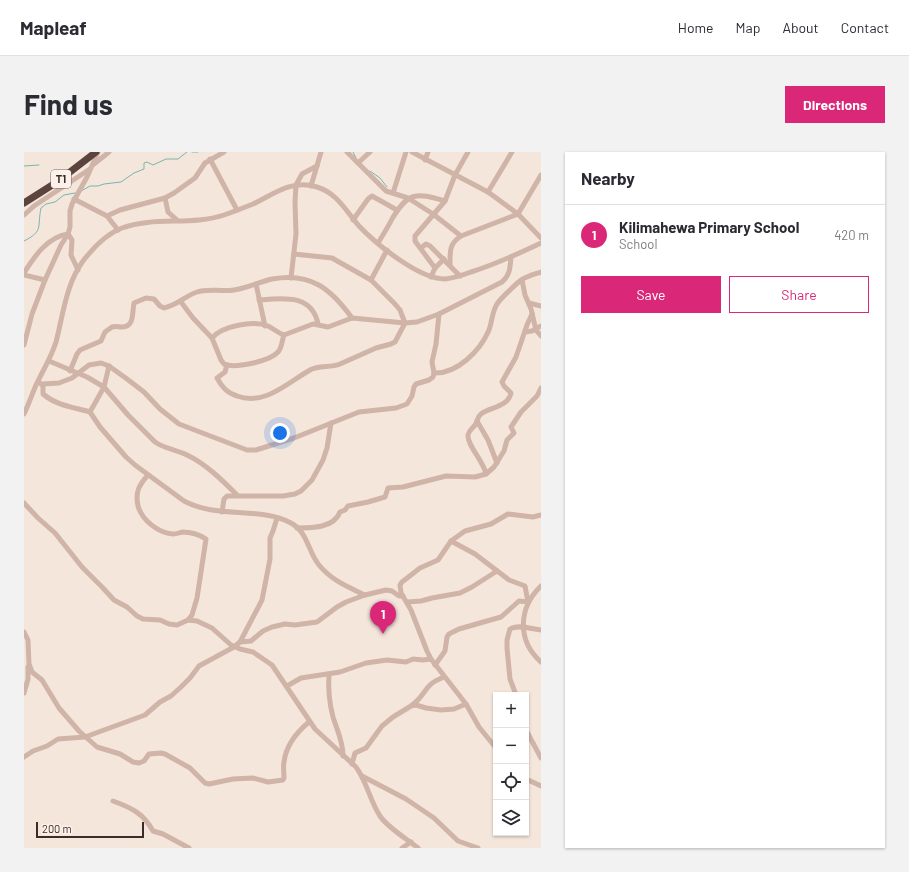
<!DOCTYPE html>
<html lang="en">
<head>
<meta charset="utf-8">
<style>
  body { margin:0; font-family:Barlow,sans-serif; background:#f2f2f3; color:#2b2b33 }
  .controls { position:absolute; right:12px; bottom:12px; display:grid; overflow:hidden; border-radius:0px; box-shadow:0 1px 3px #0004 }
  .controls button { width:36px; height:36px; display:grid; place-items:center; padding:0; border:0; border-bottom:1px solid #e1e1e2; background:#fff; color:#2b2b33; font:20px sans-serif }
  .scale { position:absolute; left:12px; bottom:10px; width:108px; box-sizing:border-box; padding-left:4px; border:2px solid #3a2c28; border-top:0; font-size:11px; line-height:14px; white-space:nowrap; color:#3a2c28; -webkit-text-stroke:3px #fcf1ea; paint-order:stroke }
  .you { position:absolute; left:256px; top:281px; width:14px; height:14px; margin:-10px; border:3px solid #fff; border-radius:50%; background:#1a73e8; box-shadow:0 0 0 6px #1a73e833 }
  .badge { display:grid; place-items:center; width:26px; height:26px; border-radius:50%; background:#db2777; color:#fff; font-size:13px; font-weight:700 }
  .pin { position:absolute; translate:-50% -33px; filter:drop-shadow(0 1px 2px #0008) }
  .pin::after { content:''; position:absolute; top:21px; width:14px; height:12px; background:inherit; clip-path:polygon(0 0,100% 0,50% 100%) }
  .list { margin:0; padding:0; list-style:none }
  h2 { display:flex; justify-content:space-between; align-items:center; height:52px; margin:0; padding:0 16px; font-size:17px }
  h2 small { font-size:13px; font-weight:400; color:#7c7c81 }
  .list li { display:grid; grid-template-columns:26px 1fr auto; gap:12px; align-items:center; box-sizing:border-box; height:60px; padding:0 16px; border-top:1px solid #e1e1e2 }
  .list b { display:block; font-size:15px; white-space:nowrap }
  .list p { margin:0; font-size:13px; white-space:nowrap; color:#7c7c81 }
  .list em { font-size:13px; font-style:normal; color:#7c7c81 }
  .actions { display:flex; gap:8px; padding:12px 16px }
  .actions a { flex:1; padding:9px 0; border:1px solid #db2777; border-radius:0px; text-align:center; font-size:14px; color:#db2777 }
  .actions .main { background:#db2777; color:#fff }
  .icon { flex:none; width:22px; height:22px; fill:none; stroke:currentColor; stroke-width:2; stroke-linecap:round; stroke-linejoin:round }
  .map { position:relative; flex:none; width:517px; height:696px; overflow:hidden; border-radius:0px }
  header { display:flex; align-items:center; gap:24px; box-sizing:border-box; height:56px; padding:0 20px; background:#fff; border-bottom:1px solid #e1e1e2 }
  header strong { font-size:19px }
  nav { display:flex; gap:22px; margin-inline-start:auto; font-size:14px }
  .intro { display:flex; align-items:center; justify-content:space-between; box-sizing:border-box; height:96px; padding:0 24px }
  h1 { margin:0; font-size:28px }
  .button { padding:10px 18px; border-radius:0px; background:#db2777; color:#fff; font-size:14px; font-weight:700 }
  main { display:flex; gap:24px; padding:0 24px }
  aside { flex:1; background:#fff; border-radius:0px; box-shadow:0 1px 3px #0004 }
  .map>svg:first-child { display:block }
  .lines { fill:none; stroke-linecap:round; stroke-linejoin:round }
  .stream { stroke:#78b5b0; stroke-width:1 }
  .minor { stroke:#cfb4a7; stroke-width:5 }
  .highway { stroke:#5c443e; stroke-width:7 }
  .labels { text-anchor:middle; stroke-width:3; stroke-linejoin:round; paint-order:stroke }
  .shield { fill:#fcf1ea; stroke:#746762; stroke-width:1 }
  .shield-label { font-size:11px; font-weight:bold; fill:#3a2c28 }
</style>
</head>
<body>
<header>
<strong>Mapleaf</strong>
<nav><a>Home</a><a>Map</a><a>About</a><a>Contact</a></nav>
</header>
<div class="intro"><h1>Find us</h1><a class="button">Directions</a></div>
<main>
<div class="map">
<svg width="517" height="696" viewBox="0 0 517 696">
  <rect width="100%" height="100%" fill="#f5e6dc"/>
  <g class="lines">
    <g class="stream">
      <path d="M168,0H174"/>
      <path d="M329,0L332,6"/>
      <path d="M0,14L15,13"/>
      <path d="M346,19L356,26L363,35"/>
      <path d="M57,39L66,34H74L80,32L97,30L110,21L120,17V11L123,10L129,13L142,7H154L163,0"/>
      <path d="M0,89C20,79 13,75 17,56L22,52L31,50L40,43L51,41"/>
    </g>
    <g class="minor">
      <path d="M323,0L362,39L384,46L409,62L437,84"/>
      <path d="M388,0L464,40L494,62L517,86"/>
      <path d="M186,7L213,58"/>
      <path d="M401,8L404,0"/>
      <path d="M334,11L346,0"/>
      <path d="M70,12L85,0"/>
      <path d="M287,34L297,0"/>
      <path d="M464,40L488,0"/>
      <path d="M369,41L382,0"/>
      <path d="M141,46L144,60L153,68"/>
      <path d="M50,47L83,64L94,78"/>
      <path d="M0,63L10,54L66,17"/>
      <path d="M83,64L96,58L141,46L150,41L171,26L181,11L200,0"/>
      <path d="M329,68L344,47L348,44L373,58"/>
      <path d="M354,91C359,83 364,75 368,67C384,40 392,40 421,49"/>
      <path d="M397,96L402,92L406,94L436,124"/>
      <path d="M426,113C426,99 425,92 437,84L494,62L517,23"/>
      <path d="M411,116L391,89V84L421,49L431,23L444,0"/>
      <path d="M0,121C10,105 23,85 44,82L48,88L47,103L54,118"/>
      <path d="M0,123L21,128"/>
      <path d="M407,125L411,116L420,107"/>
      <path d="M267,126L272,82L271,50L272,33L278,22L293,14"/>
      <path d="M347,128L363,98"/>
      <path d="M498,128L501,143L507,157L512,178L517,184"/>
      <path d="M232,132L241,174"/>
      <path d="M235,148C260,146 288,142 294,172"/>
      <path d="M157,150L169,166L188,186L197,208L200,212C211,217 246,209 254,200C258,196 258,188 260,183L289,172L304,175L328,166L381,171L393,170L415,162L478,130C486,123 486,116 487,105"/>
      <path d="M505,151L517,154"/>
      <path d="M501,180L508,179L517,174"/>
      <path d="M188,186C198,174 229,168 244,174C250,177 254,181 260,183"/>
      <path d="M0,193L8,162L21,128L37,93L44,82L46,75V59L48,52L63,25L74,0"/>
      <path d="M25,209L63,225L80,235L104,263L131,290C141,297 153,298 163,303C182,312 198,328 213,343"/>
      <path d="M203,213L201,220L193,226C198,235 203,241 213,244C241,254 263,231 286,218C295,213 306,216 316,212L352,196L367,192L371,190L381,171L376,158L371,152L347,128L315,110L308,106L270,102"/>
      <path d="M46,219L53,202L56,198L77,189L81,180L88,175C92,174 95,175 98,175C111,175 108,159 110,151L122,146L130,147L136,154L140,156C154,153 161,144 173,140C185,136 197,140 210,138C223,136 235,130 248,127C287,120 307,137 328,166"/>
      <path d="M410,221C433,222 456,199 465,178C468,170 468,160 473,152C477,146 491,133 497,128C503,124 511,122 517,120"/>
      <path d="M16,231L19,234V242C33,254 49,255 66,260L76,275L102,305L111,313L160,349C193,367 235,354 267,371C284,380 284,400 295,413C307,428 324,435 341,443"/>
      <path d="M19,232L35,231L48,226L65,213L77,211L85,214L103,227L120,240L136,257L155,272L223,298H232L270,286L335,260L372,256L383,252L388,244L390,235L392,232L405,228L409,225L410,221L408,210L412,192L415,162"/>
      <path d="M66,260L80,235L85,214"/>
      <path d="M0,262C6,250 9,238 15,227C21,215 28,203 32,190C39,163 42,132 59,109C69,96 82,82 98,76C130,64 167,74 200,63C209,60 219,56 229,52C250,42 268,27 293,35C313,41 322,59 335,74C352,92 395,127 421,127C430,126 439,123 447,120C472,112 494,102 517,91"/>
      <path d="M453,269L464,288L473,311"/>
      <path d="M462,322C460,310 443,293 444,283C445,278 449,276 451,273C454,269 453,265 457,262C466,255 484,255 487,241L480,234L478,230L492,205L503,173L508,162"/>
      <path d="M124,323C115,333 111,340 114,354C118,368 134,381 149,382C152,382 155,381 158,380C166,380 176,383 182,387L173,446L168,463L164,468"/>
      <path d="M0,351L14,366L31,381L58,415L79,436L90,448L103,455L113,464L119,467L136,468L145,472L153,473L164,468L173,469L188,476L207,493L216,497L229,500L248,513L291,577L332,615C343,630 346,649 356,664C364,676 383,687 394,696"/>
      <path d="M198,360L200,347L203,344H259L271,342L277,339L288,328L299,308L303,296L307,271"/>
      <path d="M273,376C288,376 310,376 316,360L321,358L324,354L344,350L361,345L364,336L379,335L422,324L451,325L462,322L470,315L480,299L483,288L490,281L487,275L497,260L513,244L517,236"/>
      <path d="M517,434C494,456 493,489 517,510"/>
      <path d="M383,450L397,449L408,446L436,441L448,435L473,419"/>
      <path d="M0,480L4,488L5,512L8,520L18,528L35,556L55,579L73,595L96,602L109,610L115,611L120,609L125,602L137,601L141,602L166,616L181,631L185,632L209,627L229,626L244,630L259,628L260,626C260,620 259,615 260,610C262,593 273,580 285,570"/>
      <path d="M216,490L227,489L239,479L248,475L261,472L271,473L293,470L313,455L322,450L341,443L362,438L368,439L375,444H379"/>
      <path d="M411,513L421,499L423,485L425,482L435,477L477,465L495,449L504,450L501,434L485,428L451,402L427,389"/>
      <path d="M305,522C304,537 305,550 309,565C313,578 319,589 319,604"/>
      <path d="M263,534L277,526L316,520L342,511L363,508L382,510L389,507L399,508L407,507"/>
      <path d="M0,541L4,527V515"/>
      <path d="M492,543L486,527L483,496V488L486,477C494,472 508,477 517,478"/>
      <path d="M388,553C397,547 399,540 406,533C410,529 415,527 420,525"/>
      <path d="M502,578L517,606"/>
      <path d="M472,596L455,575L442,552L407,507L403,499L387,458L377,441L376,433L378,430L396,416L414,408L427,389L441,379L467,372L484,362L509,365L517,363"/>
      <path d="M0,605L9,599L23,594L34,587L61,585L121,563L136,550L147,544L157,535L166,526L175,514L210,495L216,490L238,448L246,407V386L249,379L253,366"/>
      <path d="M328,612L331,601L342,596L358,574L369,565L387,554L392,553L402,556L417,558L430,557L442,552"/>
      <path d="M338,624L382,647L410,666L434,689L454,696"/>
      <path d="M502,627L517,634"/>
      <path d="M89,649C108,656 119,661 129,679L139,682L165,696"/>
      <path d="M378,696L387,690"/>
    </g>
    <path class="highway" d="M0,51L33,30L72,0"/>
  </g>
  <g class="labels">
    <rect class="shield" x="27" y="18" width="20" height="18" rx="3"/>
    <g class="shield-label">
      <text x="37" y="31">T1</text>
    </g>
  </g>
</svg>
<div class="controls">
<button>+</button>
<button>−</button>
<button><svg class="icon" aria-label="locate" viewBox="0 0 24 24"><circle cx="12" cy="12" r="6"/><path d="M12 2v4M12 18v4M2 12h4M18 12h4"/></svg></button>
<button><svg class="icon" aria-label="layers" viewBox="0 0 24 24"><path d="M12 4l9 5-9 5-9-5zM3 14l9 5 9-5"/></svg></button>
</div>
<div class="scale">200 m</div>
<div class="you"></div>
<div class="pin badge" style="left:359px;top:482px">1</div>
</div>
<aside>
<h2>Nearby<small></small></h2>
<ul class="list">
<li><span class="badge">1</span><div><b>Kilimahewa Primary School</b><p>School</p></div><em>420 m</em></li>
</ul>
<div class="actions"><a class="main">Save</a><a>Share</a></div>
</aside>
</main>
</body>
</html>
